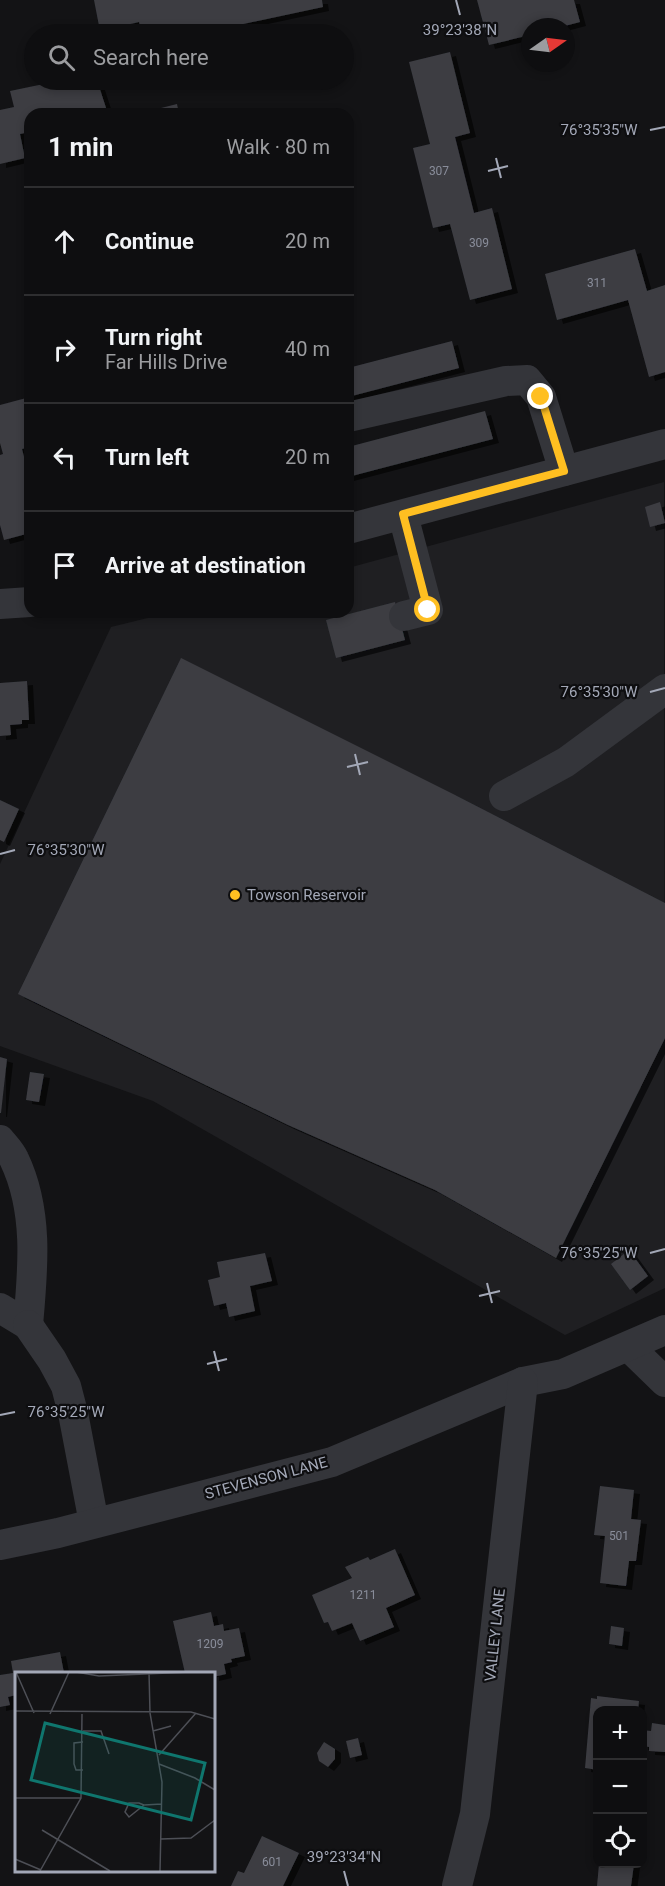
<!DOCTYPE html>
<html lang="en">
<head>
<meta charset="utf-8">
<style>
  body { margin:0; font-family:Roboto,sans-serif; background:#171719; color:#f1f3f6 }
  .controls { position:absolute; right:18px; bottom:18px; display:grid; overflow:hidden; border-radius:12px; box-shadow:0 3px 9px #0003 }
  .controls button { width:54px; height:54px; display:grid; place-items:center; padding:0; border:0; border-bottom:2px solid #2e2e30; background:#0e0e10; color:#f1f3f6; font:30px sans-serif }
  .compass { position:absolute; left:521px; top:18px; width:54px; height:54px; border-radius:50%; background:#0e0e10; box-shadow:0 3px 9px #0003; rotate:76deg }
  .stop { position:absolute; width:18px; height:18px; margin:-14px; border:4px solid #ffbf21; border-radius:50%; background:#fff }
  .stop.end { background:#ffbf21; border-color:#fff; box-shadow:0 2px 6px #0008 }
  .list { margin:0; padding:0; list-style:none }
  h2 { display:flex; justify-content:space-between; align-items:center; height:78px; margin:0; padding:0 24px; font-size:26px }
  h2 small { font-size:20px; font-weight:400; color:#9b9c9f }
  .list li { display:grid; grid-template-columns:39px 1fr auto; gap:18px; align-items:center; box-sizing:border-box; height:108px; padding:0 24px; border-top:2px solid #2e2e30 }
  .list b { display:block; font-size:22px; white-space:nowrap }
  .list p { margin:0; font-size:20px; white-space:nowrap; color:#9b9c9f }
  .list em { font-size:20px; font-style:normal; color:#9b9c9f }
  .icon { flex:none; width:33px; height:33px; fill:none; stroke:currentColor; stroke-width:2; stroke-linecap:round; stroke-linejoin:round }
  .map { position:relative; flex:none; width:665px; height:1886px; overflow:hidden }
  .search { position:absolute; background:#0e0e10; box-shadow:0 3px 9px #0003; left:24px; top:24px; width:330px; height:66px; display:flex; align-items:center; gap:15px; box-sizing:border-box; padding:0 21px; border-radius:33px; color:#9b9c9f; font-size:22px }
  .panel { position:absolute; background:#0e0e10; box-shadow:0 3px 9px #0003; left:24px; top:108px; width:330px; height:510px; border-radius:18px }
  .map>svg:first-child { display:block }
  .built { fill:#1f1f22 }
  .building { fill:#3c3d43; filter:url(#shadow) }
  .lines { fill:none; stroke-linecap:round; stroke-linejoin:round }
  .minor { stroke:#34353a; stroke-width:30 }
  .route { stroke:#ffbf21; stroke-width:8 }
  .ticks { fill:none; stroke:#a3a8b7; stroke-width:2 }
  .poi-dot { fill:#ffbf21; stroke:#0e0e10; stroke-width:2 }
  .labels { text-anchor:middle; stroke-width:4.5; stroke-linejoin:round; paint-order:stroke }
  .number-label { font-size:12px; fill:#898d9a }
  .poi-label { font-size:15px; fill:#a3a8b7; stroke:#0e0e10; text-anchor:start }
  .street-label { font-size:15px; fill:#a3a8b7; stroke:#0e0e10 }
  .inset-road { fill:none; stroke:#4d4f56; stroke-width:1.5 }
  .view { fill:#0f766e; fill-opacity:0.15; stroke:#0f766e; stroke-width:3 }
  .inset-edge { fill:none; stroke:#a3a8b7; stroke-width:3 }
  .ticks-label { font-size:15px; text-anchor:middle; fill:#a3a8b7; stroke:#0e0e10; stroke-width:4.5; stroke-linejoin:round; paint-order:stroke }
</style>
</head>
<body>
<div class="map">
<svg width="665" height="1886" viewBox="0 0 665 1886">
  <defs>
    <filter id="shadow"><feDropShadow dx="6" dy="4" stdDeviation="0" flood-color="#0009"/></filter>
  </defs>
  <rect width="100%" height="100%" fill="#131315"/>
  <path class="built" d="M664,482L665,1288L565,1335L153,1101L0,1046V864L111,627L172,612H348V568Z"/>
  <g class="building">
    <path d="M94,0H322L323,7L197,34H142L139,22L100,31Z"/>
    <path d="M477,0H574L580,22L561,27H530V35L489,45Z"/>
    <path d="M450,52L470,133L455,137L474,213L492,208L512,289L470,300L450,224L433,228L413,148L430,144L409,62Z"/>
    <path d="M63,80H97L108,114H30V132L20,134L25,158L0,164V110L14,107L10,91Z"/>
    <path d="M177,104L179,114H141V113Z"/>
    <path d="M635,249L647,291L665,285V372L649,377L628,300L557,320L545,274Z"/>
    <path d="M452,341L459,368L348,397V368Z"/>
    <path d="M30,397V447L22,449L30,480V533L4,540L0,525V455L3,454L0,443V405Z"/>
    <path d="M485,411L493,439L348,477V447Z"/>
    <path d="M660,502L665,523L650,527L645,507Z"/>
    <path d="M395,602L405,640L336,658L326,620Z"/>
    <path d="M181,658L455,795L665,903V1038L556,1258L435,1190L288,1125L18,994Z"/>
    <path d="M27,681L29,720H22V724L10,725L11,735L0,736V683Z"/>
    <path d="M0,800L19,809L4,842L0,840Z"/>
    <path d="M0,1057L7,1059L1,1113H0Z"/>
    <path d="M30,1072L44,1074L39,1102L26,1100Z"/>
    <path d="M629,1250L648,1276L630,1290L611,1264Z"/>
    <path d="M265,1253L272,1281L250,1286L255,1311L229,1317L226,1303L214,1306L208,1280L220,1277L217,1262Z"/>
    <path d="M600,1486L634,1490L631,1519L641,1520L636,1561H629L626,1586L600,1583L605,1536L594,1535Z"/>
    <path d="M395,1549L415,1595L386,1608L394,1627L360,1641L352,1623L332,1631L328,1622L324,1623L312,1595L352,1578L345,1567L368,1557L370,1560Z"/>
    <path d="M211,1612L214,1626L223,1624L224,1631L239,1628L245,1656L231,1659L232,1662L224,1664L226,1674L213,1677V1673H185L173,1621Z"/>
    <path d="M611,1626L624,1628L622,1646L609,1644Z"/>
    <path d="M60,1652L64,1673H16V1695L8,1697L10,1705L0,1707V1675L13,1673L11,1661Z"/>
    <path d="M597,1696L639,1701L638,1710H598V1770L585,1768L591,1698L597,1699Z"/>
    <path d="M652,1723L665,1725V1752L649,1751V1747L642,1746V1730L651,1731Z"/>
    <path d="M358,1738L362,1755L350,1758L346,1741Z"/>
    <path d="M324,1742L335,1749V1759L328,1767L319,1761L317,1753Z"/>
    <path d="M262,1836L299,1853L283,1886H231L238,1871L244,1873Z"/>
    <path d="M599,1864H634L631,1886H597Z"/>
  </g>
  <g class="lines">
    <g class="minor">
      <path d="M348,417L506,381L527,380L541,397L564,471"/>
      <path d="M403,515L428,610L404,616"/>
      <path d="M348,529L665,444"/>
      <path d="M0,604L30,602"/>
      <path d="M504,796L566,762L665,689"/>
      <path d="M0,1140C5,1146 11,1152 14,1159C39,1211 33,1270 28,1325L0,1308"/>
      <path d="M28,1325L52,1360L66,1386L73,1413L94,1523"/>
      <path d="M629,1347L665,1382"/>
      <path d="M0,1545L58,1533L332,1462L523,1382L563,1374L665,1330"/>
      <path d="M457,1886L475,1814L523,1382"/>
    </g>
  </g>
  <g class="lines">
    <path class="route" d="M428,610L403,514L564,471L541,397"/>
  </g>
  <path class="ticks" d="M456,0L460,15M650,130L665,127M496,158L501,178M488,171L508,166M650,692L665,688M355,754L360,775M347,767L368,762M0,854L15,850M650,1253L665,1249M487,1283L492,1303M479,1296L500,1291M214,1351L219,1371M207,1364L227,1359M0,1415L15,1412M344,1871L348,1886"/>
  <circle class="poi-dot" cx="235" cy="895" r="6"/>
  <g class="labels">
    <g class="number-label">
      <text x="439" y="175">307</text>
      <text x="479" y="247">309</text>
      <text x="597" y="287">311</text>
      <text x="619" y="1540">501</text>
      <text x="363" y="1599">1211</text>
      <text x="210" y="1648">1209</text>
      <text x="272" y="1866">601</text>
    </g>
    <g class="poi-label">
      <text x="247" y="900">Towson Reservoir</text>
    </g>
    <g class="street-label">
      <text transform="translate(266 1478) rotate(-15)" y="5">STEVENSON LANE</text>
      <text transform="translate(495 1635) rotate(-84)" y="5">VALLEY LANE</text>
    </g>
  </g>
  <g transform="translate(15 1672)">
    <rect width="200" height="200" fill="#131315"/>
    <path class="inset-road" d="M1,0L19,41M61,0L84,4L176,0M134,0L135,41L147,110L145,199M0,39L176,40L200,47M35,42L54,0M68,59H86L94,82M138,59L156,54M68,70L59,71V92L61,98H68M144,83L181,41M144,92L180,106L200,118M0,126H66M114,131H124L129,133L114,145L110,140ZM129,133L147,132M27,158L95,199M146,167L176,166L200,148M0,187L26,198M25,199L66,126L67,42"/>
    <path class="view" d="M30,51L190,91L176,148L16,108Z"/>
    <rect width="200" height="200" class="inset-edge"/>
  </g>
  <g class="ticks-label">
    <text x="460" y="35">39°23'38"N</text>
    <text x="599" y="135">76°35'35"W</text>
    <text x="599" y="697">76°35'30"W</text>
    <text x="66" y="855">76°35'30"W</text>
    <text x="599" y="1258">76°35'25"W</text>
    <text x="66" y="1417">76°35'25"W</text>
    <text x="344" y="1862">39°23'34"N</text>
  </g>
</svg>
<div class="controls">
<button>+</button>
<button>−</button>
<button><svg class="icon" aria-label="locate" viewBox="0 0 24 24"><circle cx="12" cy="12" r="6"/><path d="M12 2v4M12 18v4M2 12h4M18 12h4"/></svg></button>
</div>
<svg class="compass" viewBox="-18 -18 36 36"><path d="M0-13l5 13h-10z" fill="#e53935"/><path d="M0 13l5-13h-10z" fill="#9b9c9f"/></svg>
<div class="stop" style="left:428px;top:610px"></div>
<div class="stop end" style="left:541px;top:397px"></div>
<div class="search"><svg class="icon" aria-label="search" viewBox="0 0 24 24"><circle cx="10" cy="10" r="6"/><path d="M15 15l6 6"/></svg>Search here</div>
<section class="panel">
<h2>1 min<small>Walk · 80 m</small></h2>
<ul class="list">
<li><svg class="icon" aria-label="ahead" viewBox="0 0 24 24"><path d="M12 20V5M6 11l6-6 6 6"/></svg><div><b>Continue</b></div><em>20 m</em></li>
<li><svg class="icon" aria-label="right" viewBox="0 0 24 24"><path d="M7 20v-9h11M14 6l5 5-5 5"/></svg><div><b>Turn right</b><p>Far Hills Drive</p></div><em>40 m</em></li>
<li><svg class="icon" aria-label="left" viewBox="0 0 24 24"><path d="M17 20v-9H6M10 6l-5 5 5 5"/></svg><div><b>Turn left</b></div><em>20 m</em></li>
<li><svg class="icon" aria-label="arrive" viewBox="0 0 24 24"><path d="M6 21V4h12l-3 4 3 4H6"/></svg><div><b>Arrive at destination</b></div></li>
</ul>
</section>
</div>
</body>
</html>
